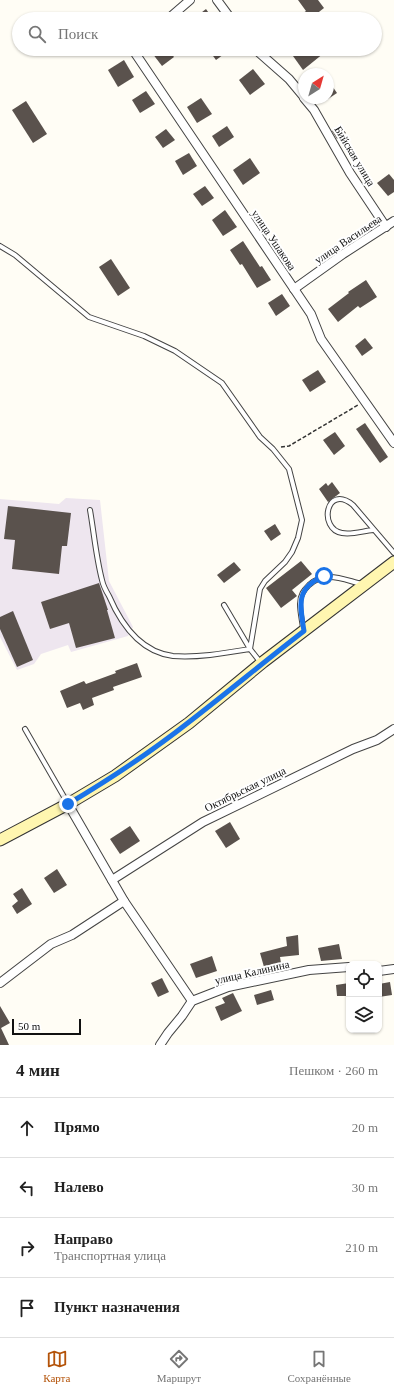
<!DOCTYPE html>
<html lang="ru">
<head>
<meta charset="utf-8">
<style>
  body { margin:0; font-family:Georgia,serif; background:#f6f6f6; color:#222 }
  .controls { position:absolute; right:12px; bottom:12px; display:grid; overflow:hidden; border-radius:8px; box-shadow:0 1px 3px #0004 }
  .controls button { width:36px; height:36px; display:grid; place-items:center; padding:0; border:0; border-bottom:1px solid #e0e0e0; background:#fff; color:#222; font:20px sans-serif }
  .compass { position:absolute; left:298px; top:68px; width:36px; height:36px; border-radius:50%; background:#fff; box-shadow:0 1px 3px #0004; rotate:37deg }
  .scale { position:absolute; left:12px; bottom:10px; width:69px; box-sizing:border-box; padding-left:4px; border:2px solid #111; border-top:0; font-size:11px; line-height:14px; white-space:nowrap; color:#111; -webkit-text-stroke:3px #fff; paint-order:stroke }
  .stop { position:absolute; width:12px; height:12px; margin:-9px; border:3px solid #1a73e8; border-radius:50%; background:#fff }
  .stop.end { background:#1a73e8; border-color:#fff; box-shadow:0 1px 4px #0008 }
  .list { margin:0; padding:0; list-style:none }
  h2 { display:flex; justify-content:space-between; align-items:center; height:52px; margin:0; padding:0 16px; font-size:17px }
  h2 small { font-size:13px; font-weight:400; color:#767676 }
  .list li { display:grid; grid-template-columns:26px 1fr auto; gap:12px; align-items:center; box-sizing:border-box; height:60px; padding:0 16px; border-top:1px solid #e0e0e0 }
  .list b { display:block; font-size:15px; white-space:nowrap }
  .list p { margin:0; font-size:13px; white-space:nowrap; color:#767676 }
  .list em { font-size:13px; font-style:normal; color:#767676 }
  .icon { flex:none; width:22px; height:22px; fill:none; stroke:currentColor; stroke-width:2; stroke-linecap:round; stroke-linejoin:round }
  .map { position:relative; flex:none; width:394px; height:1045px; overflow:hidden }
  .search { position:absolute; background:#fff; box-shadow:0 1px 3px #0004; left:12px; right:12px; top:12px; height:44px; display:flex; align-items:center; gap:10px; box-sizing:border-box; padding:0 14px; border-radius:22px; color:#767676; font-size:15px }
  .sheet { height:292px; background:#fff }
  nav { display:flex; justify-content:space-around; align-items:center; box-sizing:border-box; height:56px; border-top:1px solid #e0e0e0; background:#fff; font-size:11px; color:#767676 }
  nav a { display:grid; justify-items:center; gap:2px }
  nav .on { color:#b45309 }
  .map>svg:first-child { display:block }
  .industrial { fill:#eee6ef }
  .building { fill:#5a524d }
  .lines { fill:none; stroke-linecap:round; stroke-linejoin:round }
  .service-casing { stroke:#444; stroke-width:6 }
  .minor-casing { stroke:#444; stroke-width:10 }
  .secondary-casing { stroke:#333; stroke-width:13 }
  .path { stroke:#333; stroke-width:1.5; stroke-dasharray:4 2; stroke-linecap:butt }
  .service { stroke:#fff; stroke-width:4 }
  .minor { stroke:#fff; stroke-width:8 }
  .secondary { stroke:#fff6b0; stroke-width:11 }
  .route { stroke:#1a73e8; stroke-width:5 }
  .labels { text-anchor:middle; stroke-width:4; stroke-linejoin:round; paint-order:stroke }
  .street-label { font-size:11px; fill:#111; stroke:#fff }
</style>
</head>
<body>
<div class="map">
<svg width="394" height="1045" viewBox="0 0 394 1045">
  <rect width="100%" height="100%" fill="#fffdf5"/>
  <path class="industrial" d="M66,498L100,500L109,581L133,627L128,636L71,652L68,645L41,654L34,664L17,670L0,637V499L59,504Z"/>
  <g class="building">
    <path d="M298,0H318L324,8L310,19H295L306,11Z"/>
    <path d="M206,9L213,19H193Z"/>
    <path d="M149,49H168L174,57L162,66Z"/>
    <path d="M208,49H231L216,60Z"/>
    <path d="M288,49H321L324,53L303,70Z"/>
    <path d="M124,60L134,77L118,87L108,70Z"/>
    <path d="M253,69L265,84L250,95L239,80Z"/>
    <path d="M328,80L337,93L328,99Z"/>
    <path d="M146,91L155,104L140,113L132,100Z"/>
    <path d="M201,98L212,114L197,123L187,107Z"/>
    <path d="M26,101L47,134L33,143L12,110Z"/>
    <path d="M227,126L234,137L219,147L212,136Z"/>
    <path d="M340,126L346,133L337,139L332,131Z"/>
    <path d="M166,129L175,140L163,148L155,137Z"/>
    <path d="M189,153L197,166L183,175L175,161Z"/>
    <path d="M250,158L260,173L243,185L233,170Z"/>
    <path d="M389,174L394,180V192L388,196L377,183Z"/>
    <path d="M205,186L214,198L202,206L193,194Z"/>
    <path d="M225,210L237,227L223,236L212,220Z"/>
    <path d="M243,241L260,267L262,266L271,280L257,288L242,264L240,265L230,250Z"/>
    <path d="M111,259L130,288L118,296L99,267Z"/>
    <path d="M366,280L377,297L360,308L358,306L338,322L328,309L349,293L348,292Z"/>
    <path d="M282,294L290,306L276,316L268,303Z"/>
    <path d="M365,338L373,348L362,356L355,346Z"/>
    <path d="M318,370L326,382L310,392L302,380Z"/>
    <path d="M365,423L388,457L380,463L356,429Z"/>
    <path d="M335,432L345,446L334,455L323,440Z"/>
    <path d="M332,482L340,493L328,502L319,489L326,483L328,486Z"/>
    <path d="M8,506L71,513L67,546H62L59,574L12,569L15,540L4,539Z"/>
    <path d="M275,524L281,534L271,541L264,531Z"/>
    <path d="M301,561L312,574L292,590L297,596L281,608L266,588Z"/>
    <path d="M234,562L241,570L224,583L217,575Z"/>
    <path d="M99,583L108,610H107L115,638L76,648L69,623L50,629L41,602Z"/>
    <path d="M13,611L33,660L17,667L0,629V617Z"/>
    <path d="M137,663L142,677L113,687L114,690L92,698L94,705L83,710L80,703L67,708L60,691L84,681L86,684L116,673L115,671Z"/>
    <path d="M230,822L240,839L226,848L215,831Z"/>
    <path d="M130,826L140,841L120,854L110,839Z"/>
    <path d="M57,869L67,885L54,893L44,878Z"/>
    <path d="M22,888L32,904L17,914L12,906L18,901L13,894Z"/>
    <path d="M298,935L299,955L280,957L281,963L264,967L260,953L287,946L286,937Z"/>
    <path d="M339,944L342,959L321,961L318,948Z"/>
    <path d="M212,956L217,971L196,978L190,964Z"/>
    <path d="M162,978L169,992L158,997L151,983Z"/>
    <path d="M390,982L392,995L379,997V984Z"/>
    <path d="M349,983V996H337L336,985Z"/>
    <path d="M271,990L274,1000L257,1005L254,995Z"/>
    <path d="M233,993L242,1011L221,1021L215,1007L225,1003L222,998Z"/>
    <path d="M0,1006L10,1023L1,1028L9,1045H0Z"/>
  </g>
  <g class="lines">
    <defs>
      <g id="service">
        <path d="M0,246L15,255L89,317L144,336L175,351L222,383L260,437L273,449L289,469L302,520L298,538L292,552L285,562L265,581L260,589L250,649"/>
        <path d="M90,510C94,533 96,557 102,580C103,585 106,591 109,596C121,624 141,652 173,656C198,658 226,653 250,649L261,663"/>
        <path d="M373,530C363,531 352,535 342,533C318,529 326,483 353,505L394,553"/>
        <path d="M224,605L250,649"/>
        <path d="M303,628C302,620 300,612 300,604C300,595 304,590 309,585C325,570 344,580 362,584"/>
        <path d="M25,729L67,802"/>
      </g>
      <g id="minor">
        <path d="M217,0L231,19"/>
        <path d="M168,19L190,0"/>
        <path d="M135,49L133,50L311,314L321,339L394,443"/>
        <path d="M255,49L289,79L304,97"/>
        <path d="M304,98L314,110L350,173L386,227"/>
        <path d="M294,289L343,254L394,221"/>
        <path d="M68,804L124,901L192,1001"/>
        <path d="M112,880L203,822L353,749L377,740L394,729"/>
        <path d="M379,971L394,969"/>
        <path d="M0,983L51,944L72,935L124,901"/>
        <path d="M160,1045L168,1033L182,1016L192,1001L228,987L309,970L349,967"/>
      </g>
      <path id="secondary" d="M0,840L68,804L115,776L189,723L263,662L394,562"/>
    </defs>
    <use href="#service" class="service-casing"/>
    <use href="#minor" class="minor-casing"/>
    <use href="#secondary" class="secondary-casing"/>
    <path class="path" d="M281,447L289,446L358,405"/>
    <use href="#service" class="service"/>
    <use href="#minor" class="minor"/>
    <use href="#secondary" class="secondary"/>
  </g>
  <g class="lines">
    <path class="route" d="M68,804C110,779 151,752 189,722C228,692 265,661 304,631C300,605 295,588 324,576"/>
  </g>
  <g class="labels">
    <g class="street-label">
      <text transform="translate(355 156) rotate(59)" y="4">Бийская улица</text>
      <text transform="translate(348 239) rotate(-34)" y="4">улица Васильева</text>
      <text transform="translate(274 240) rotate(56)" y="4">улица Ушакова</text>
      <text transform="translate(245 789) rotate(-26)" y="4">Октябрьская улица</text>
      <text transform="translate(252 972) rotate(-13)" y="4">улица Калинина</text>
    </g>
  </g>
</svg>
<div class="controls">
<button><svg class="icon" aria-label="locate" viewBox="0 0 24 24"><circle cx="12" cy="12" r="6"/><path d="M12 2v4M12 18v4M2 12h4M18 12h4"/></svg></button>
<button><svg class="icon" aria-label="layers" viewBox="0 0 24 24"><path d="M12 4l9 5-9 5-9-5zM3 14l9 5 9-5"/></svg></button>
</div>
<svg class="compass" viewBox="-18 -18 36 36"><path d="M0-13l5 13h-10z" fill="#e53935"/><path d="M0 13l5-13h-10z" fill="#767676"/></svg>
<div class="scale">50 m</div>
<div class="stop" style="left:324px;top:576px"></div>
<div class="stop end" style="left:68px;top:804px"></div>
<div class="search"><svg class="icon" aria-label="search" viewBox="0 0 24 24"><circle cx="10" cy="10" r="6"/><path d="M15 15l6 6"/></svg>Поиск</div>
</div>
<section class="sheet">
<h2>4 мин<small>Пешком · 260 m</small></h2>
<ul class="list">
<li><svg class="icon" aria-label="ahead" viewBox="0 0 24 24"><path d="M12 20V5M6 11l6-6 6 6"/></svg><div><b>Прямо</b></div><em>20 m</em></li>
<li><svg class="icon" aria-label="left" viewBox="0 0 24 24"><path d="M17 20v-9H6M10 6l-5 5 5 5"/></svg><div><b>Налево</b></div><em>30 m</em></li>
<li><svg class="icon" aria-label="right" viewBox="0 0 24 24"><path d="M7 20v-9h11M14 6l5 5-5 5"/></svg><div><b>Направо</b><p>Транспортная улица</p></div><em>210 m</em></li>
<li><svg class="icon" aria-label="arrive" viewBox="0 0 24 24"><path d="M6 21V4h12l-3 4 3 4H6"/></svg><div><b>Пункт назначения</b></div></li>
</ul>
</section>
<nav>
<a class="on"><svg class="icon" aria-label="map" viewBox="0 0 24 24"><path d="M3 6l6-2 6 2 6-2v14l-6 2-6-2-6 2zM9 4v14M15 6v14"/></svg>Карта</a>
<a><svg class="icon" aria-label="directions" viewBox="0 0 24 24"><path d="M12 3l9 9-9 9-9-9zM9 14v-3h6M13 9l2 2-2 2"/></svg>Маршрут</a>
<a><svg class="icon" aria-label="saved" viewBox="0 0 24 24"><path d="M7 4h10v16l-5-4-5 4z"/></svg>Сохранённые</a>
</nav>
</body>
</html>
